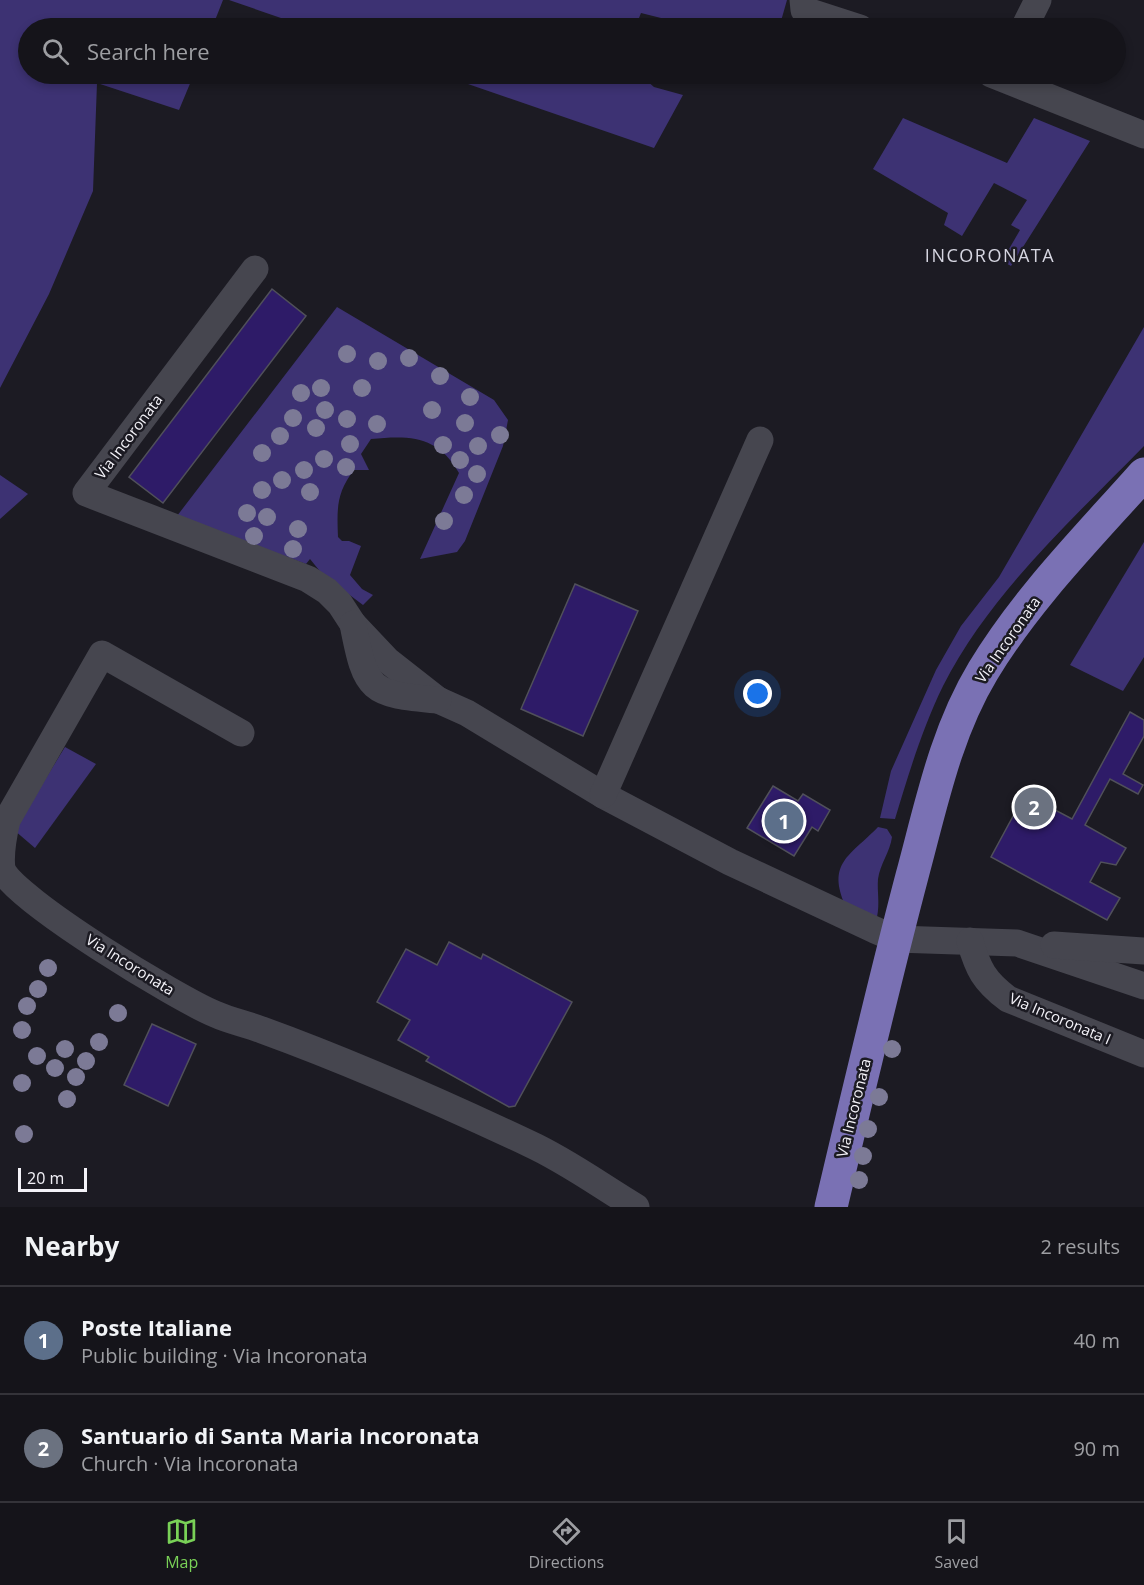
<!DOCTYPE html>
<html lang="en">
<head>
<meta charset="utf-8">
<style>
  body { margin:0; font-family:"Open Sans",sans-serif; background:#1e1d23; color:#f1f3f6 }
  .scale { position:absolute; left:18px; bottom:15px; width:69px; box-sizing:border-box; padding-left:6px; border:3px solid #f4f3f9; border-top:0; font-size:16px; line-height:21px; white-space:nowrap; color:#f4f3f9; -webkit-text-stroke:4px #1c1b23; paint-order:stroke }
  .you { position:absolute; left:758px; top:694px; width:21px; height:21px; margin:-15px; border:4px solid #fff; border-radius:50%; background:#1a73e8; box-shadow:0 0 0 9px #1a73e833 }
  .badge { display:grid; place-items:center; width:39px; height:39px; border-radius:50%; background:#79d157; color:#fff; font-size:20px; font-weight:700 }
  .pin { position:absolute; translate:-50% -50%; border:3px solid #fff; box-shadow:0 2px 6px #0006 }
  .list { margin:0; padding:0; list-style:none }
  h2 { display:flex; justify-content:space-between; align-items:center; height:78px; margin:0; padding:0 24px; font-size:26px }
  h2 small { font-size:20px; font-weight:400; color:#9d9ea2 }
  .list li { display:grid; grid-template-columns:39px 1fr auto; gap:18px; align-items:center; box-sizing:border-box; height:108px; padding:0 24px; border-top:2px solid #343339 }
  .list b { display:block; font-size:22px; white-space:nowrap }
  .list p { margin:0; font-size:20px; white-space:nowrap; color:#9d9ea2 }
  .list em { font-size:20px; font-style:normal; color:#9d9ea2 }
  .icon { flex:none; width:33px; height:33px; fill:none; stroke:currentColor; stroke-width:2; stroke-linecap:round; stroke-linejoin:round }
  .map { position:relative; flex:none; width:1144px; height:1207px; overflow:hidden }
  .search { position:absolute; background:#15141a; box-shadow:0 3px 9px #0003; left:18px; right:18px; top:18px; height:66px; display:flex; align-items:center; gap:15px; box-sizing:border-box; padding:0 21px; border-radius:33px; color:#9d9ea2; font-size:22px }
  .sheet { height:294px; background:#15141a }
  nav { display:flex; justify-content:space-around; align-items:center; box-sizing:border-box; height:84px; border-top:2px solid #343339; background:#15141a; font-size:16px; color:#9d9ea2 }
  nav a { display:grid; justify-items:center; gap:3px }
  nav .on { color:#79d157 }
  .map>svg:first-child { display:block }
  .green { fill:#3d3273 }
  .building { fill:#2e1b68; stroke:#50505a; stroke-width:1.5 }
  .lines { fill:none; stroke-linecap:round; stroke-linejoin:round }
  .minor { stroke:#46464f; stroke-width:27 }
  .major { stroke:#7a71b4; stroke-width:33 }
  .tree { fill:#7c7a96 }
  .labels { text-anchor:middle; stroke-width:5; stroke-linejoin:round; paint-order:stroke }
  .street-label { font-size:15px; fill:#f4f3f9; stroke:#1c1b23 }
  .quarter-label { font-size:18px; letter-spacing:1.5px; fill:#d6d6e1; stroke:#1c1b23 }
</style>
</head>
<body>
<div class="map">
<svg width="1144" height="1207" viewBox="0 0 1144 1207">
  <rect width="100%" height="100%" fill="#1c1b23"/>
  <g class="green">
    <path d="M0,0H223L212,28H28V74H194L179,110L97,83L93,191L49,294L0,388Z"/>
    <path d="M229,0H787L779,28H701L641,13L635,28H310Z"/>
    <path d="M439,74H639L654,87L683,95L654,148Z"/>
    <path d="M903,118L1007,163L1034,118L1090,141L1011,266L1002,261L1020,230L1011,225L1027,200L994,183L962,236L944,225L948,213L873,169Z"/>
    <path d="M337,307L494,400L508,420L503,446L465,541L457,552L420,559L459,473C438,436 411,435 371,439L361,454L369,470H354C336,493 337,509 338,537L342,541H349L361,546L350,575L362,589L373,595L363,605L323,575L310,559L306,564L177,516Z"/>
    <path d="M1144,327V446C1072,520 990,593 943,686C922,729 909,773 895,819L880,818L891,771L936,670L961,626L999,577Z"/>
    <path d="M0,475L28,494L0,519Z"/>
    <path d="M1144,542V657L1123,691L1070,665Z"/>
    <path d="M65,747L96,764L35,848L14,830Z"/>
    <path d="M878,827L887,829L892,837C890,852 880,864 878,879C877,892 880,903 877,917L846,907C826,863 850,856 878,827Z"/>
  </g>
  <g class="building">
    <path d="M272,289L306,316L163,503L129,477Z"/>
    <path d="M575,584L638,611L583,736L521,709Z"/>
    <path d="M1130,712L1144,720V736L1123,774L1143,785L1138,794L1110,779L1085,825L1126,848L1116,865L1101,862L1090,882L1120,898L1107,920L991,857L1025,794L1072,819Z"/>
    <path d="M773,786L798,801L803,794L830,810L818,831L812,827L794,856L747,828Z"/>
    <path d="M449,942L481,959L483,954L572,1002L515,1106L509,1107L426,1061L429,1057L398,1040L410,1020L377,1002L406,949L437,965Z"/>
    <path d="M152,1024L196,1044L168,1106L124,1085Z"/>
  </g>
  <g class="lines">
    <g class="minor">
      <path d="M803,0L804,10L860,28"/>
      <path d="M1024,28L1038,0"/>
      <path d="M991,74L1144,135"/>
      <path d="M255,269L86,493L308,579L327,591L340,604L353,624L387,660L438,700L467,713L603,795L730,862L875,930L896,939L1017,943L1144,986"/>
      <path d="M353,624C366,692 370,694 438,700"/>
      <path d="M241,733L102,654L7,820C4,833 0,855 2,869C13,899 180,1000 215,1014C230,1021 247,1024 262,1030C353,1063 443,1103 530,1144C567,1161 601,1186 636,1207"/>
      <path d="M603,795L760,440"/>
      <path d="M970,941C978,969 984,981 1008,999L1144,1054"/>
      <path d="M1054,945L1144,951"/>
    </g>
    <path class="major" d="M831,1207C857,1097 883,986 912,876C931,806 945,734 983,671C1027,598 1088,537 1144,474"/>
  </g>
  <g class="tree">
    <circle cx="347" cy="354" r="9"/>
    <circle cx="409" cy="358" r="9"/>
    <circle cx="378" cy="361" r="9"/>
    <circle cx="440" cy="376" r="9"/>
    <circle cx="321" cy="388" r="9"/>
    <circle cx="362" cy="388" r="9"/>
    <circle cx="301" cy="393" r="9"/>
    <circle cx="470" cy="397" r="9"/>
    <circle cx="325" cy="410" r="9"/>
    <circle cx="432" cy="410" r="9"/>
    <circle cx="293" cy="418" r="9"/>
    <circle cx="347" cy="419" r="9"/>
    <circle cx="465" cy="423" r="9"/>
    <circle cx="377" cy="424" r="9"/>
    <circle cx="316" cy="428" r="9"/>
    <circle cx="500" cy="435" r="9"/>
    <circle cx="280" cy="436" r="9"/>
    <circle cx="350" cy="444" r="9"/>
    <circle cx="443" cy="445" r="9"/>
    <circle cx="478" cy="446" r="9"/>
    <circle cx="262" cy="453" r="9"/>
    <circle cx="324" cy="459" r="9"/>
    <circle cx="460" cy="460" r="9"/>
    <circle cx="346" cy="467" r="9"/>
    <circle cx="304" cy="470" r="9"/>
    <circle cx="477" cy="474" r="9"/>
    <circle cx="282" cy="480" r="9"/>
    <circle cx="262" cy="490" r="9"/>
    <circle cx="310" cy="492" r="9"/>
    <circle cx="464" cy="495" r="9"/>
    <circle cx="247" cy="513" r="9"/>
    <circle cx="267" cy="517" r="9"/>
    <circle cx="444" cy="521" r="9"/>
    <circle cx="298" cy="529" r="9"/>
    <circle cx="254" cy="536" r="9"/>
    <circle cx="293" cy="549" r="9"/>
    <circle cx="48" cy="968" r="9"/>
    <circle cx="38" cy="989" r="9"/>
    <circle cx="27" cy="1006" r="9"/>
    <circle cx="118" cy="1013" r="9"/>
    <circle cx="22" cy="1030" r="9"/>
    <circle cx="99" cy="1042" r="9"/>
    <circle cx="65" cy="1049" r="9"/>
    <circle cx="892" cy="1049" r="9"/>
    <circle cx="37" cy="1056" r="9"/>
    <circle cx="86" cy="1061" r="9"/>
    <circle cx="55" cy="1068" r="9"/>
    <circle cx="76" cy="1077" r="9"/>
    <circle cx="22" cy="1083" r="9"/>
    <circle cx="879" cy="1097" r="9"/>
    <circle cx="67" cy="1099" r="9"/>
    <circle cx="868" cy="1129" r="9"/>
    <circle cx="24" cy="1134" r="9"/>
    <circle cx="863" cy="1156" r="9"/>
    <circle cx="859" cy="1180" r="9"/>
  </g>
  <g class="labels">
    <g class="street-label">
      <text transform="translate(129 437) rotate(-53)" y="5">Via Incoronata</text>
      <text transform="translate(1008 640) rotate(-55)" y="5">Via Incoronata</text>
      <text transform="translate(130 965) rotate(32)" y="5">Via Incoronata</text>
      <text transform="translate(1060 1019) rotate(23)" y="5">Via Incoronata I</text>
      <text transform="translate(854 1108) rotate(-76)" y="5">Via Incoronata</text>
    </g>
    <g class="quarter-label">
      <text x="990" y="262">INCORONATA</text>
    </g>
  </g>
</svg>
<div class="scale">20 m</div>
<div class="you"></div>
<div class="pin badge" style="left:784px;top:821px;background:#5c6f8a">1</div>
<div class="pin badge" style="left:1034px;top:807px;background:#6b7280">2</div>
<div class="search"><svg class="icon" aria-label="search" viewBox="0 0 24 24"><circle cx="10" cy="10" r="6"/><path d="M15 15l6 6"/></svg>Search here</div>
</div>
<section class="sheet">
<h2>Nearby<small>2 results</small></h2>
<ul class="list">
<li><span class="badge" style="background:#5c6f8a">1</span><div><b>Poste Italiane</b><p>Public building · Via Incoronata</p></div><em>40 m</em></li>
<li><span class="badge" style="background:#6b7280">2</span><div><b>Santuario di Santa Maria Incoronata</b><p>Church · Via Incoronata</p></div><em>90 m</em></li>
</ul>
</section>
<nav>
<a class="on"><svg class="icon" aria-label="map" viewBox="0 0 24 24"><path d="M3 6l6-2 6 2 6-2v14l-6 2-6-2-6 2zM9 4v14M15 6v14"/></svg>Map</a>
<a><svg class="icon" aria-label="directions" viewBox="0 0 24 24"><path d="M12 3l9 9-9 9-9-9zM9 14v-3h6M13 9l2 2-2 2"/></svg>Directions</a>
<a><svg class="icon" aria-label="saved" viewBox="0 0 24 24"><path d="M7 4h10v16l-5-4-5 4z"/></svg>Saved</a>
</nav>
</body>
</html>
